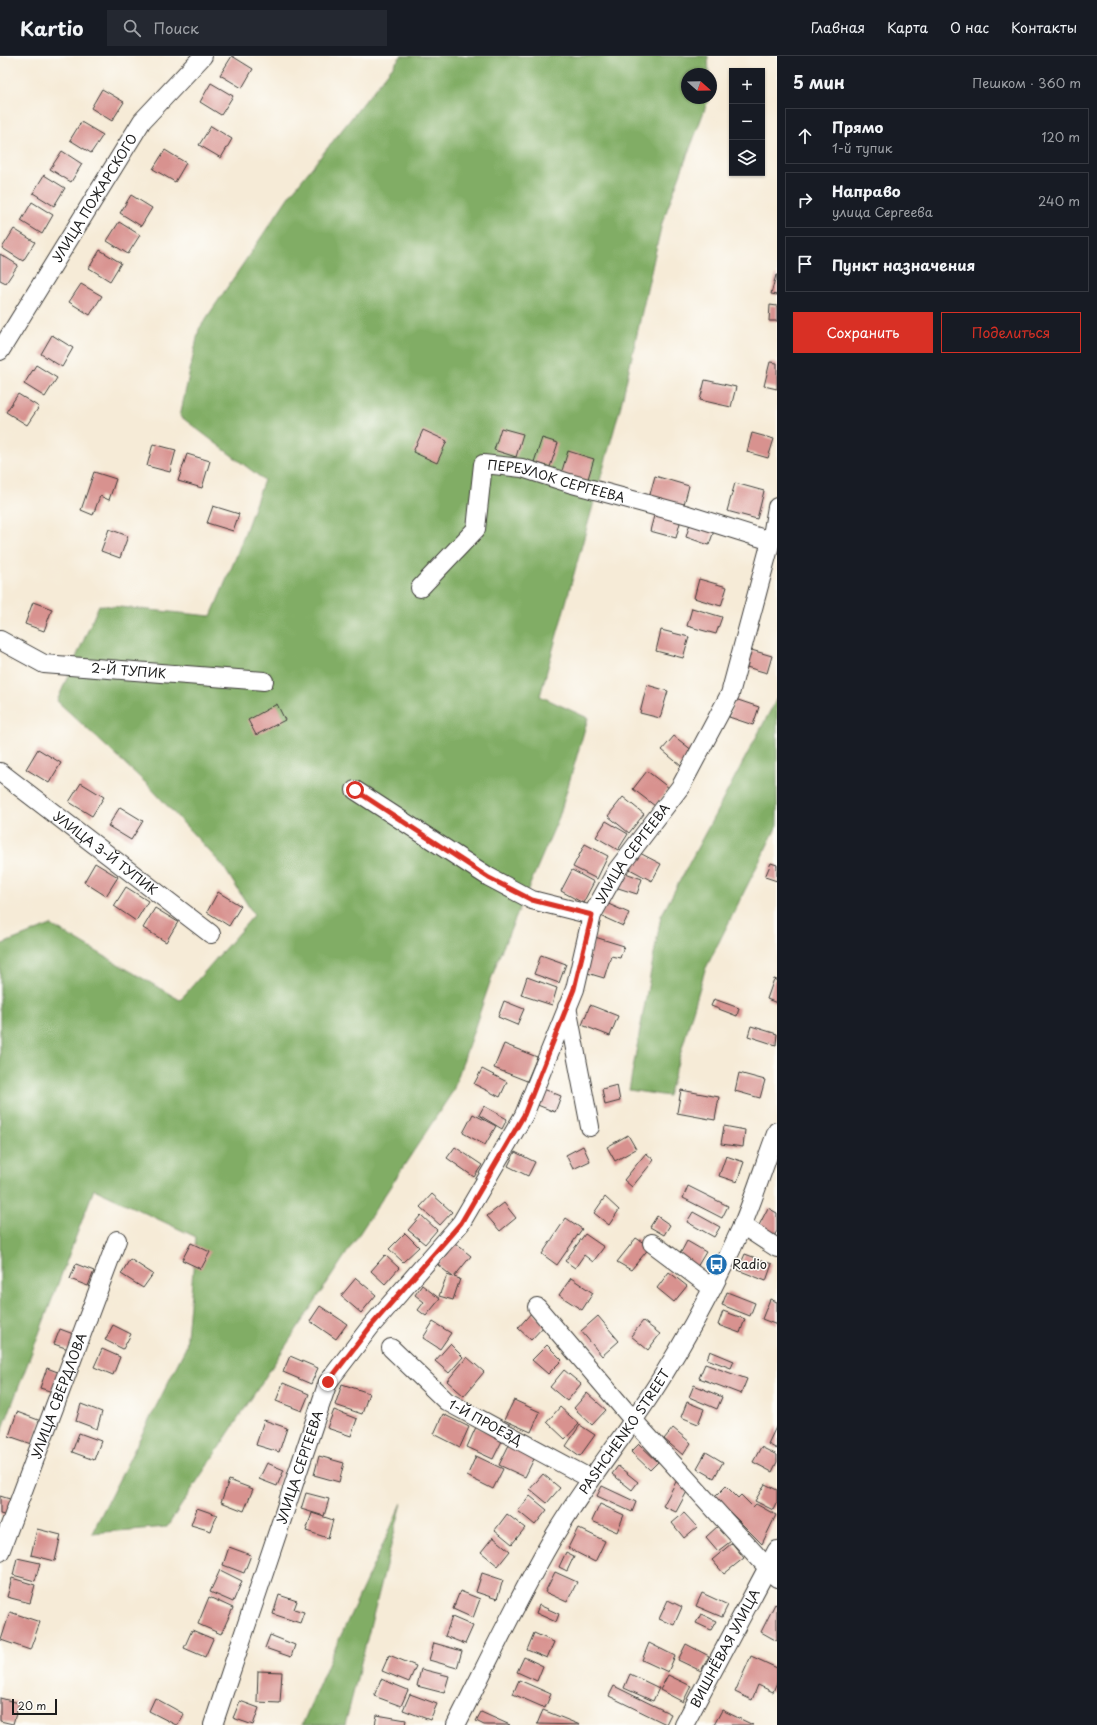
<!DOCTYPE html>
<html lang="ru">
<head>
<meta charset="utf-8">
<style>
  body { margin:0; font-family:"Playpen Sans",sans-serif; background:#242831; color:#f1f3f6 }
  .controls { position:absolute; right:12px; top:12px; display:grid; overflow:hidden; border-radius:0px; box-shadow:0 1px 3px #0004 }
  .controls button { width:36px; height:36px; display:grid; place-items:center; padding:0; border:0; border-bottom:1px solid #363941; background:#171b24; color:#f1f3f6; font:20px sans-serif }
  .compass { position:absolute; left:681px; top:12px; width:36px; height:36px; border-radius:50%; background:#171b24; box-shadow:0 1px 3px #0004; rotate:110deg }
  .scale { position:absolute; left:12px; bottom:10px; width:45px; box-sizing:border-box; padding-left:4px; border:2px solid #1c1c1c; border-top:0; font-size:11px; line-height:14px; white-space:nowrap; color:#1c1c1c; -webkit-text-stroke:3px #fdfcf7; paint-order:stroke }
  .stop { position:absolute; width:12px; height:12px; margin:-9px; border:3px solid #d93025; border-radius:50%; background:#fff }
  .stop.end { background:#d93025; border-color:#fff; box-shadow:0 1px 4px #0008 }
  .list { margin:0; padding:0; list-style:none }
  h2 { display:flex; justify-content:space-between; align-items:center; height:52px; margin:0; padding:0 16px; font-size:17px }
  h2 small { font-size:13px; font-weight:400; color:#9ea1a6 }
  .list li { display:grid; grid-template-columns:26px 1fr auto; gap:12px; align-items:center; box-sizing:border-box; height:56px; margin:0 8px 8px; padding:0 8px; border:1px solid #363941; border-radius:0px }
  .list b { display:block; font-size:15px; white-space:nowrap }
  .list p { margin:0; font-size:13px; white-space:nowrap; color:#9ea1a6 }
  .list em { font-size:13px; font-style:normal; color:#9ea1a6 }
  .actions { display:flex; gap:8px; padding:12px 16px }
  .actions a { flex:1; padding:9px 0; border:1px solid #d93025; border-radius:0px; text-align:center; font-size:14px; color:#d93025 }
  .actions .main { background:#d93025; color:#fff }
  .icon { flex:none; width:22px; height:22px; fill:none; stroke:currentColor; stroke-width:2; stroke-linecap:round; stroke-linejoin:round }
  .map { position:relative; flex:none; width:777px; height:1669px; overflow:hidden }
  header { display:flex; align-items:center; gap:24px; box-sizing:border-box; height:56px; padding:0 20px; background:#171b24; border-bottom:1px solid #363941 }
  header strong { font-size:19px }
  nav { display:flex; gap:22px; margin-inline-start:auto; font-size:14px }
  .search { width:280px; height:36px; background:#242831; display:flex; align-items:center; gap:10px; box-sizing:border-box; padding:0 14px; border-radius:0px; color:#9ea1a6; font-size:15px }
  main { display:flex }
  aside { flex:1; background:#171b24 }
  .map>svg:first-child { display:block }
  .forest { fill:#81ad65; stroke:#4e6440 }
  .building { fill:#d8928f }
  .lines { fill:none; stroke-linecap:round; stroke-linejoin:round }
  .minor-casing { stroke:#3d3b38; stroke-width:20 }
  .minor { stroke:#fff; stroke-width:18 }
  .route { stroke:#d93025; stroke-width:5 }
  .labels { text-anchor:middle; stroke-width:3; stroke-linejoin:round; paint-order:stroke }
  .street-label { font-size:13px; fill:#1c1c1c; stroke:#fdfcf7 }
  .poi-label { font-size:13px; fill:#1c1c1c; stroke:#fdfcf7; text-anchor:start }
</style>
</head>
<body>
<header>
<strong>Kartio</strong>
<div class="search"><svg class="icon" aria-label="search" viewBox="0 0 24 24"><circle cx="10" cy="10" r="6"/><path d="M15 15l6 6"/></svg>Поиск</div>
<nav><a>Главная</a><a>Карта</a><a>О нас</a><a>Контакты</a></nav>
</header>
<main>
<div class="map">
<svg width="777" height="1669" viewBox="0 0 777 1669">
  <rect width="100%" height="100%" fill="#fdfcf7"/>
  <filter id="ink" filterUnits="userSpaceOnUse"><feTurbulence type="fractalNoise" baseFrequency=".025" numOctaves="2"/><feDisplacementMap in="SourceGraphic" scale="8" xChannelSelector="R" yChannelSelector="G"/><feConvolveMatrix kernelMatrix="1 2 1 2 8 2 1 2 1" color-interpolation-filters="sRGB"/></filter>
  <filter id="wash" filterUnits="userSpaceOnUse"><feTurbulence type="fractalNoise" baseFrequency=".012" numOctaves="4" result="noise"/><feDisplacementMap in="SourceGraphic" scale="16" xChannelSelector="R" yChannelSelector="G"/><feGaussianBlur stdDeviation="0.9" result="paint"/><feColorMatrix in="noise" values="0 0 0 0 0 0 0 0 0 0 0 0 0 0 0 0 0 1.4 0 .05"/><feComposite in="paint" operator="in"/></filter>
  <g filter="url(#wash)">
    <rect width="100%" height="100%" fill="#f6ebd7"/>
    <g class="forest">
      <path d="M401,0H708L709,18H687V42H709L662,167L621,349L540,640L588,662L559,761L498,903L453,1035L167,1471L92,1477L186,1291L196,1181L94,1133L0,1380V889L51,869L180,944L254,859L223,810L148,729L57,645L99,549L211,560L236,501L264,424L180,360L199,273L289,140Z"/>
      <path d="M777,642V770L705,914L668,1040L629,1034L661,860Z"/>
      <path d="M402,1447L345,1669H302L330,1603Z"/>
    </g>
    <g id="blocks">
      <g class="building">
        <path d="M232,0L253,13L242,32L220,19Z"/>
        <path d="M211,27L233,40L221,59L200,46Z"/>
        <path d="M102,33L124,46L112,65L91,52Z"/>
        <path d="M81,66L103,79L91,97L70,84Z"/>
        <path d="M211,70L232,83L221,102L199,89Z"/>
        <path d="M165,94L186,107L175,126L153,113Z"/>
        <path d="M62,95L82,108L71,126L50,113Z"/>
        <path d="M44,119L65,132L54,150L33,137Z"/>
        <path d="M131,139L152,152L141,170L120,157Z"/>
        <path d="M32,146L53,159L42,178L21,165Z"/>
        <path d="M119,166L140,179L128,198L107,185Z"/>
        <path d="M14,173L35,186L23,205L2,192Z"/>
        <path d="M100,194L121,207L110,225L89,212Z"/>
        <path d="M0,198L18,209L6,227L0,224Z"/>
        <path d="M776,219H777V239L771,238Z"/>
        <path d="M81,228L102,240L90,259L69,246Z"/>
        <path d="M770,249L777,250V265H769Z"/>
        <path d="M52,279L73,292L62,311L41,298Z"/>
        <path d="M770,306L777,307V333L764,330Z"/>
        <path d="M36,309L57,322L45,341L24,328Z"/>
        <path d="M705,324L736,331L731,351L700,344Z"/>
        <path d="M18,338L39,351L27,369L6,356Z"/>
        <path d="M501,372L523,378L516,401L494,394Z"/>
        <path d="M423,374L447,385L437,407L413,396Z"/>
        <path d="M752,377L774,383L768,402L747,396Z"/>
        <path d="M542,382L558,387L550,411L534,406Z"/>
        <path d="M153,388L176,394L170,416L147,410Z"/>
        <path d="M568,395L594,403L587,426L561,418Z"/>
        <path d="M187,398L210,405L202,432L178,425Z"/>
        <path d="M94,416L116,423L109,444L100,440L93,459L81,454Z"/>
        <path d="M655,420L689,430L683,452L649,442Z"/>
        <path d="M735,427L764,435L757,463L727,455Z"/>
        <path d="M213,450L239,458L233,475L207,467Z"/>
        <path d="M655,456L681,463L676,482L650,475Z"/>
        <path d="M691,464L715,472L709,489L686,481Z"/>
        <path d="M109,473L128,480L120,502L101,495Z"/>
        <path d="M699,523L727,531L721,550L694,542Z"/>
        <path d="M33,546L52,553L44,575L25,568Z"/>
        <path d="M692,552L722,561L716,578L687,570Z"/>
        <path d="M661,574L689,581L683,602L656,595Z"/>
        <path d="M748,593L772,600L767,617L743,610Z"/>
        <path d="M647,629L668,635L660,662L640,657Z"/>
        <path d="M735,643L759,651L753,669L729,661Z"/>
        <path d="M277,648L285,664L256,679L248,664Z"/>
        <path d="M674,680L693,695L681,710L662,694Z"/>
        <path d="M38,693L61,707L49,727L26,713Z"/>
        <path d="M647,715L669,732L655,750L633,733Z"/>
        <path d="M81,727L104,741L92,760L69,746Z"/>
        <path d="M623,741L644,758L629,777L608,760Z"/>
        <path d="M120,751L143,765L131,784L108,770Z"/>
        <path d="M606,765L628,778L618,794L596,781Z"/>
        <path d="M585,788L608,800L597,823L573,811Z"/>
        <path d="M634,794L661,808L652,825L626,811Z"/>
        <path d="M95,807L118,821L106,840L84,826Z"/>
        <path d="M771,807L777,809V825L765,821Z"/>
        <path d="M572,814L594,826L583,847L561,835Z"/>
        <path d="M620,815L642,823L637,838L615,831Z"/>
        <path d="M126,831L148,845L136,865L114,850Z"/>
        <path d="M218,836L241,850L229,870L207,856Z"/>
        <path d="M606,847L629,857L623,870L601,860Z"/>
        <path d="M155,852L178,866L166,886L143,872Z"/>
        <path d="M595,881L624,890L620,902L611,900L604,922L584,916Z"/>
        <path d="M541,899L566,908L559,927L534,918Z"/>
        <path d="M527,921L557,932L552,949L521,939Z"/>
        <path d="M774,923L777,924V947L767,943Z"/>
        <path d="M714,943L739,952L737,960L711,950Z"/>
        <path d="M504,945L524,953L517,969L498,961Z"/>
        <path d="M590,949L618,960L610,980L582,969Z"/>
        <path d="M751,970L777,978L776,989L748,980Z"/>
        <path d="M504,988L537,1001L527,1025L494,1012Z"/>
        <path d="M482,1013L507,1026L500,1041L474,1028Z"/>
        <path d="M739,1017L765,1024L760,1042L735,1035Z"/>
        <path d="M617,1029L620,1045L605,1049L602,1033Z"/>
        <path d="M541,1032L561,1040L555,1056L535,1048Z"/>
        <path d="M681,1034L719,1041L715,1064L677,1057Z"/>
        <path d="M484,1050L507,1063L502,1073L479,1059Z"/>
        <path d="M473,1058L496,1070L485,1089L463,1077Z"/>
        <path d="M724,1070L745,1074L743,1091L721,1088Z"/>
        <path d="M628,1079L636,1093L615,1105L607,1091Z"/>
        <path d="M583,1090L590,1105L573,1113L566,1099Z"/>
        <path d="M455,1091L482,1109L474,1121L447,1102Z"/>
        <path d="M515,1096L535,1106L528,1120L508,1110Z"/>
        <path d="M646,1097L654,1104L632,1131L624,1124Z"/>
        <path d="M726,1100L744,1106L737,1126L719,1120Z"/>
        <path d="M688,1130L728,1150L722,1162L683,1142Z"/>
        <path d="M432,1138L452,1156L440,1169L420,1151Z"/>
        <path d="M605,1141L619,1154L609,1169L594,1157Z"/>
        <path d="M504,1147L516,1162L500,1175L487,1160Z"/>
        <path d="M768,1152L777,1157V1175L772,1184L756,1175Z"/>
        <path d="M693,1156L720,1171L714,1181L687,1166Z"/>
        <path d="M421,1159L437,1174L425,1188L408,1174Z"/>
        <path d="M657,1160L670,1169L664,1179L650,1171Z"/>
        <path d="M566,1162L582,1173L557,1209L542,1198Z"/>
        <path d="M405,1177L419,1191L403,1206L389,1193Z"/>
        <path d="M585,1178L604,1191L593,1206L584,1199L575,1212L565,1205Z"/>
        <path d="M636,1182L650,1191L631,1214L617,1206Z"/>
        <path d="M687,1185L706,1196L697,1211L679,1200Z"/>
        <path d="M191,1187L210,1196L201,1213L182,1204Z"/>
        <path d="M455,1187L471,1200L454,1221L460,1223L453,1244L439,1240L447,1219L453,1221L438,1209Z"/>
        <path d="M745,1198L772,1208L766,1225L738,1214Z"/>
        <path d="M385,1199L399,1212L385,1228L371,1215Z"/>
        <path d="M130,1203L153,1218L143,1232L121,1218Z"/>
        <path d="M76,1208L94,1215L88,1230L70,1223Z"/>
        <path d="M669,1216L687,1230L674,1246L657,1232Z"/>
        <path d="M356,1222L376,1239L361,1257L341,1240Z"/>
        <path d="M571,1222L593,1237L582,1254L559,1239Z"/>
        <path d="M422,1229L440,1243L426,1260L418,1254L424,1246L415,1239Z"/>
        <path d="M727,1236L755,1247L750,1260L722,1249Z"/>
        <path d="M770,1243L777,1246V1269L762,1263Z"/>
        <path d="M320,1250L347,1268L336,1283L310,1265Z"/>
        <path d="M723,1255L745,1263L740,1277L718,1269Z"/>
        <path d="M532,1256L545,1269L531,1284L518,1272Z"/>
        <path d="M598,1260L619,1285L602,1300L581,1275Z"/>
        <path d="M643,1265L660,1278L648,1294L631,1280Z"/>
        <path d="M433,1266L451,1277L440,1293L423,1282Z"/>
        <path d="M113,1269L131,1278L123,1293L105,1284Z"/>
        <path d="M60,1273L76,1279L71,1294L54,1288Z"/>
        <path d="M450,1288L463,1301L449,1317L435,1305Z"/>
        <path d="M547,1289L562,1304L548,1318L532,1304Z"/>
        <path d="M102,1293L120,1301L113,1319L94,1311Z"/>
        <path d="M710,1295L734,1305L731,1312L707,1303Z"/>
        <path d="M290,1300L318,1312L311,1328L283,1316Z"/>
        <path d="M467,1301L484,1316L464,1340L447,1325Z"/>
        <path d="M705,1308L747,1323L741,1338L699,1322Z"/>
        <path d="M47,1312L63,1318L56,1337L40,1332Z"/>
        <path d="M564,1314L581,1328L567,1345L550,1331Z"/>
        <path d="M283,1327L309,1338L302,1355L276,1345Z"/>
        <path d="M342,1328L369,1337L362,1358L335,1349Z"/>
        <path d="M694,1329L722,1341L717,1353L689,1341Z"/>
        <path d="M587,1337L606,1354L592,1369L574,1352Z"/>
        <path d="M514,1344L540,1356L531,1376L504,1364Z"/>
        <path d="M687,1346L704,1353L698,1368L681,1361Z"/>
        <path d="M81,1348L102,1356L97,1373L76,1365Z"/>
        <path d="M560,1351L579,1368L565,1383L547,1366Z"/>
        <path d="M334,1354L357,1363L351,1380L327,1372Z"/>
        <path d="M17,1356L41,1365L32,1388L9,1380Z"/>
        <path d="M443,1358L469,1371L460,1391L434,1378Z"/>
        <path d="M264,1364L287,1372L279,1396L256,1389Z"/>
        <path d="M580,1369L595,1379L580,1400L566,1390Z"/>
        <path d="M777,1369V1393L768,1388Z"/>
        <path d="M476,1371L503,1383L493,1403L467,1391Z"/>
        <path d="M673,1372L691,1387L683,1399L664,1383Z"/>
        <path d="M79,1377L101,1385L94,1404L72,1396Z"/>
        <path d="M639,1388L658,1406L650,1414L631,1396Z"/>
        <path d="M509,1389L535,1401L525,1421L499,1409Z"/>
        <path d="M761,1391L777,1399V1406L772,1416L753,1406Z"/>
        <path d="M706,1396L723,1406L714,1422L697,1412Z"/>
        <path d="M319,1400L344,1407L339,1426L314,1419Z"/>
        <path d="M476,1400L503,1413L493,1433L467,1420Z"/>
        <path d="M267,1407L284,1414L277,1430L259,1423Z"/>
        <path d="M618,1410L638,1426L632,1434L612,1418Z"/>
        <path d="M543,1418L560,1432L547,1447L530,1433Z"/>
        <path d="M229,1424L253,1433L244,1455L221,1446Z"/>
        <path d="M677,1424L690,1430L676,1456L663,1450Z"/>
        <path d="M765,1428L777,1434V1446L773,1454L755,1445Z"/>
        <path d="M602,1430L636,1446L632,1456L597,1440Z"/>
        <path d="M726,1430L738,1442L741,1439L753,1451L756,1448L776,1459L762,1488L715,1441Z"/>
        <path d="M306,1437L329,1443L324,1460L301,1453Z"/>
        <path d="M0,1440L13,1444L8,1460L0,1458Z"/>
        <path d="M530,1440L547,1454L535,1469L518,1455Z"/>
        <path d="M600,1448L624,1459L617,1476L592,1465Z"/>
        <path d="M197,1452L217,1459L211,1475L191,1469Z"/>
        <path d="M312,1457L333,1464L328,1482L306,1475Z"/>
        <path d="M684,1457L697,1471L684,1482L672,1467Z"/>
        <path d="M507,1458L525,1472L512,1488L495,1474Z"/>
        <path d="M718,1470L731,1485L718,1495L706,1481Z"/>
        <path d="M578,1472L605,1485L595,1506L568,1492Z"/>
        <path d="M37,1473L61,1479L55,1505L31,1499Z"/>
        <path d="M493,1481L510,1495L498,1510L481,1496Z"/>
        <path d="M732,1487L744,1502L724,1518L712,1504Z"/>
        <path d="M229,1491L251,1499L244,1517L223,1509Z"/>
        <path d="M566,1496L574,1500L567,1515L559,1511Z"/>
        <path d="M17,1502L40,1507L35,1525L13,1519Z"/>
        <path d="M220,1514L242,1525L233,1546L210,1536Z"/>
        <path d="M555,1516L577,1526L567,1546L545,1536Z"/>
        <path d="M482,1517L503,1524L497,1543L476,1536Z"/>
        <path d="M12,1522L35,1529L30,1547L7,1541Z"/>
        <path d="M460,1535L480,1543L473,1562L453,1553Z"/>
        <path d="M702,1537L728,1549L722,1561L696,1550Z"/>
        <path d="M279,1539L297,1545L294,1553L304,1556L300,1567L273,1558Z"/>
        <path d="M209,1541L233,1552L221,1578L198,1568Z"/>
        <path d="M668,1544L682,1551L674,1569L659,1563Z"/>
        <path d="M775,1548L777,1549V1585L761,1576Z"/>
        <path d="M539,1549L559,1558L556,1566L536,1557Z"/>
        <path d="M10,1556L40,1566L30,1594L1,1584Z"/>
        <path d="M701,1558L716,1565L711,1574L696,1567Z"/>
        <path d="M452,1561L473,1570L465,1588L445,1580Z"/>
        <path d="M192,1574L213,1583L205,1601L184,1592Z"/>
        <path d="M534,1577L554,1586L547,1602L527,1594Z"/>
        <path d="M270,1579L295,1589L291,1601L265,1592Z"/>
        <path d="M434,1587L462,1595L457,1612L429,1604Z"/>
        <path d="M649,1587L675,1600L668,1616L642,1604Z"/>
        <path d="M686,1588L709,1600L701,1615L678,1604Z"/>
        <path d="M389,1599L416,1610L409,1626L382,1615Z"/>
        <path d="M751,1600L777,1612V1626L773,1636L758,1629L752,1644L735,1636Z"/>
        <path d="M524,1601L543,1610L537,1625L517,1616Z"/>
        <path d="M421,1613L449,1620L444,1637L417,1630Z"/>
        <path d="M258,1615L282,1616L280,1647L257,1646Z"/>
        <path d="M630,1618L659,1632L653,1645L624,1632Z"/>
        <path d="M668,1619L691,1630L683,1646L660,1634Z"/>
        <path d="M381,1623L408,1634L401,1650L374,1640Z"/>
        <path d="M519,1624L551,1638L545,1652L513,1638Z"/>
        <path d="M614,1630L671,1658L666,1668L609,1640Z"/>
        <path d="M410,1638L437,1648L430,1664L403,1654Z"/>
        <path d="M0,1642L19,1647L13,1668L0,1665Z"/>
        <path d="M155,1642L184,1658L178,1669H176L149,1655Z"/>
        <path d="M240,1645L259,1652L253,1669L233,1662Z"/>
        <path d="M543,1654L580,1669L537,1668Z"/>
        <path d="M722,1654L753,1669H714Z"/>
        <path d="M481,1656L510,1669H484L476,1665Z"/>
        <path d="M377,1659L406,1664L405,1669H375Z"/>
      </g>
    </g>
  </g>
  <g filter="url(#ink)">
    <use href="#blocks" fill-opacity="0" stroke="#3d3b38" stroke-width="1"/>
    <g class="lines">
      <defs>
        <g id="minor">
          <path id="s1" d="M0,295L142,65L203,0"/>
          <path id="s2" d="M420,532L476,473L483,408L522,412L569,427L688,459L771,485"/>
          <path id="s3" d="M0,584L44,608L264,625"/>
          <path id="s4" d="M0,716L211,878"/>
          <path d="M355,734L489,821L532,844L592,859"/>
          <path d="M567,951L590,1071"/>
          <path d="M742,1169L777,1192"/>
          <path d="M652,1187L712,1232"/>
          <path d="M537,1251L634,1365L777,1522"/>
          <path id="s5" d="M391,1292L446,1345L591,1423"/>
          <path id="s6" d="M0,1496L117,1184"/>
          <path id="s7" d="M213,1669L328,1326L371,1270L461,1167L524,1059L575,933L592,859L617,814L681,730L730,638L771,485L777,451"/>
          <path id="s8" d="M456,1669C487,1608 516,1546 550,1487C583,1429 627,1378 662,1321C692,1273 719,1222 742,1170C755,1140 765,1106 777,1075"/>
          <path id="s9" d="M684,1669L777,1494"/>
        </g>
      </defs>
      <use href="#minor" class="minor-casing"/>
      <use href="#minor" class="minor"/>
    </g>
  </g>
  <g class="lines" filter="url(#ink)">
    <path class="route" d="M328,1326L371,1270L461,1167L524,1059L574,933L592,859L532,844L489,822L355,734"/>
  </g>
  <defs>
    <symbol id="bus-disc" viewBox="-11 -11 22 22"><circle r="9.5" fill="#1f6fb2" stroke="#fdfcf7"/><path d="M-5-6H5V4H4V6H2V4H-2V6H-4V4H-5ZM-3.5-4V0h7V-4ZM-3.5 1.2v1.5H-2V1.2ZM2 1.2v1.5H3.5V1.2Z" fill="#fff"/></symbol>
  </defs>
  <g fill-rule="evenodd">
    <use href="#bus-disc" x="704" y="1196" width="25" height="25"/>
  </g>
  <g class="labels">
    <g class="street-label">
      <text dy="5" stroke="none"><textPath href="#s1" startOffset="180">УЛИЦА ПОЖАРСКОГО</textPath></text>
      <text dy="5" stroke="none"><textPath href="#s2" startOffset="222">ПЕРЕУЛОК СЕРГЕЕВА</textPath></text>
      <text dy="5" stroke="none"><textPath href="#s3" startOffset="135">2-Й ТУПИК</textPath></text>
      <text dy="5" stroke="none"><textPath href="#s4" startOffset="133">УЛИЦА 3-Й ТУПИК</textPath></text>
      <text dy="5" stroke="none"><textPath href="#s7" startOffset="980">УЛИЦА СЕРГЕЕВА</textPath></text>
      <text dy="5" stroke="none"><textPath href="#s6" startOffset="167">УЛИЦА СВЕРДЛОВА</textPath></text>
      <text dy="5" stroke="none"><textPath href="#s5" startOffset="121">1-Й ПРОЕЗД</textPath></text>
      <text dy="5" stroke="none"><textPath href="#s8" startOffset="339">PASHCHENKO STREET</textPath></text>
      <text dy="5" stroke="none"><textPath href="#s7" startOffset="272">УЛИЦА СЕРГЕЕВА</textPath></text>
      <text dy="5" stroke="none"><textPath href="#s9" startOffset="87">ВИШНЁВАЯ УЛИЦА</textPath></text>
    </g>
    <g class="poi-label">
      <text x="732" y="1213">Radio</text>
    </g>
  </g>
</svg>
<div class="controls">
<button>+</button>
<button>−</button>
<button><svg class="icon" aria-label="layers" viewBox="0 0 24 24"><path d="M12 4l9 5-9 5-9-5zM3 14l9 5 9-5"/></svg></button>
</div>
<svg class="compass" viewBox="-18 -18 36 36"><path d="M0-13l5 13h-10z" fill="#e53935"/><path d="M0 13l5-13h-10z" fill="#9ea1a6"/></svg>
<div class="scale">20 m</div>
<div class="stop" style="left:355px;top:734px"></div>
<div class="stop end" style="left:328px;top:1326px"></div>
</div>
<aside>
<h2>5 мин<small>Пешком · 360 m</small></h2>
<ul class="list">
<li><svg class="icon" aria-label="ahead" viewBox="0 0 24 24"><path d="M12 20V5M6 11l6-6 6 6"/></svg><div><b>Прямо</b><p>1-й тупик</p></div><em>120 m</em></li>
<li><svg class="icon" aria-label="right" viewBox="0 0 24 24"><path d="M7 20v-9h11M14 6l5 5-5 5"/></svg><div><b>Направо</b><p>улица Сергеева</p></div><em>240 m</em></li>
<li><svg class="icon" aria-label="arrive" viewBox="0 0 24 24"><path d="M6 21V4h12l-3 4 3 4H6"/></svg><div><b>Пункт назначения</b></div></li>
</ul>
<div class="actions"><a class="main">Сохранить</a><a>Поделиться</a></div>
</aside>
</main>
</body>
</html>
